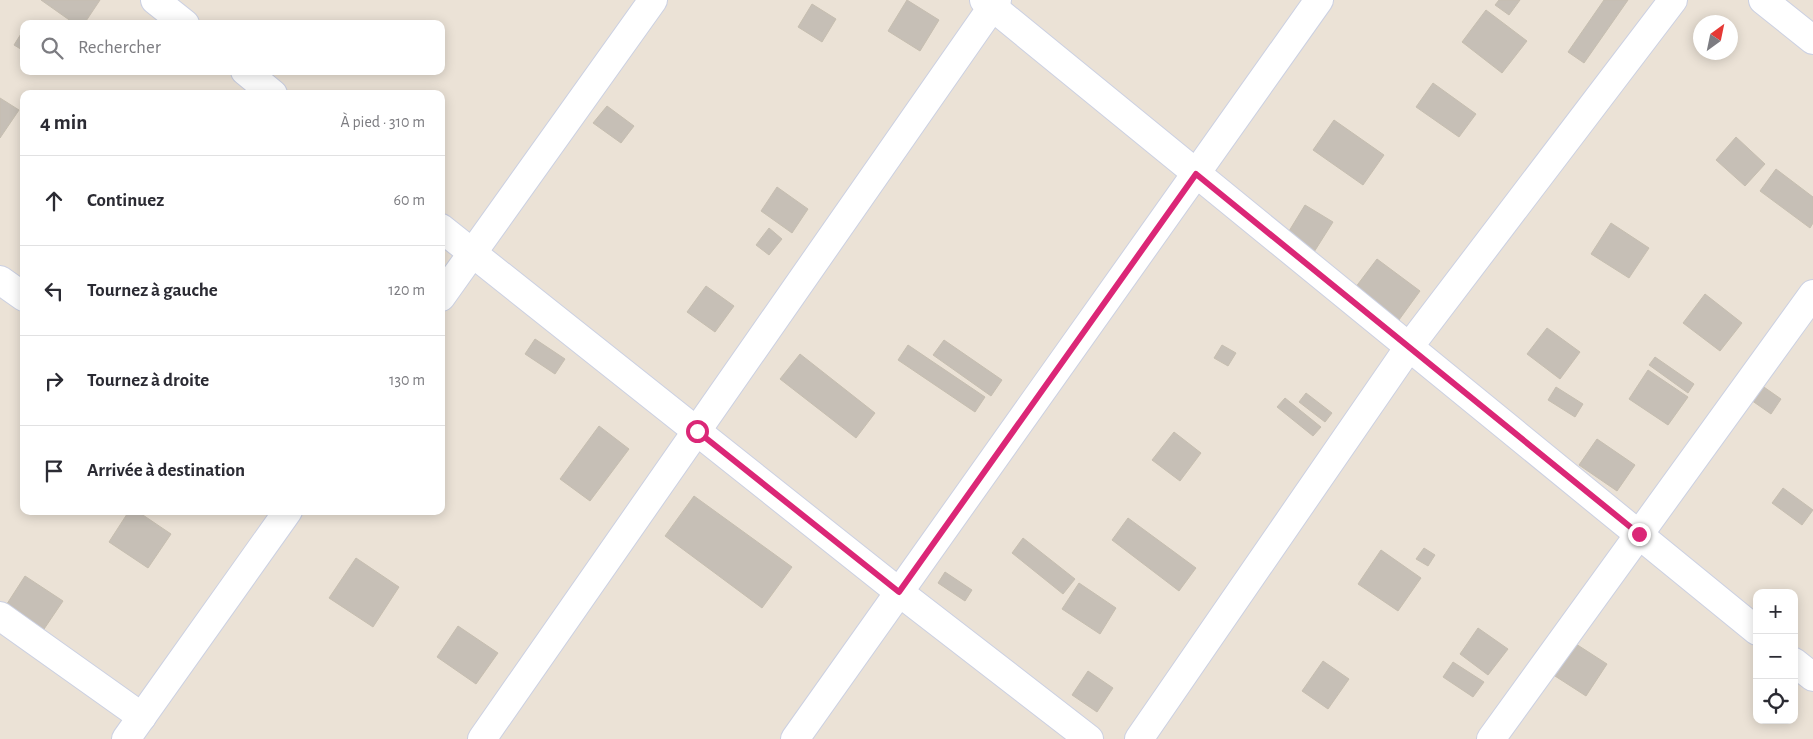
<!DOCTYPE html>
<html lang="fr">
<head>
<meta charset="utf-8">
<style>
  body { margin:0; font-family:"Alegreya Sans",sans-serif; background:#f7f7f7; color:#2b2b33 }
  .controls { position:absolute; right:15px; bottom:15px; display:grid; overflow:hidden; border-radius:10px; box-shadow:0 2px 12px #0003 }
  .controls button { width:45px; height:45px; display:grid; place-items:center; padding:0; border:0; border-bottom:1px solid #e1e1e2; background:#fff; color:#2b2b33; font:25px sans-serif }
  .compass { position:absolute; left:1693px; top:15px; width:45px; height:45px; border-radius:50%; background:#fff; box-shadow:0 2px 12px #0003; rotate:33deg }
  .stop { position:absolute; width:15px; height:15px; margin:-11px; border:4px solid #db2777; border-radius:50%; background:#fff }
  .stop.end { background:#db2777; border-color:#fff; box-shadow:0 1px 5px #0008 }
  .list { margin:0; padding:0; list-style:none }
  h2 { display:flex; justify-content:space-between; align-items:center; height:65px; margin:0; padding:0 20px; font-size:21px }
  h2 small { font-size:16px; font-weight:400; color:#7c7c81 }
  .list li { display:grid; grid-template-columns:32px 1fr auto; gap:15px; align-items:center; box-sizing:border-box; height:90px; padding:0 20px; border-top:1px solid #e1e1e2 }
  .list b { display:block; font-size:19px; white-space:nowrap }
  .list em { font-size:16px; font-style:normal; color:#7c7c81 }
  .icon { flex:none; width:28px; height:28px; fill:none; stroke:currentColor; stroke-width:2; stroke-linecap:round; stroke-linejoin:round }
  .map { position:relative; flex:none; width:1813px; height:739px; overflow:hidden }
  .search { position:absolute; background:#fff; box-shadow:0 2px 12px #0003; left:20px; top:20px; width:425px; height:55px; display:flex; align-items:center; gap:12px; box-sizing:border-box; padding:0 18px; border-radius:10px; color:#7c7c81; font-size:19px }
  .panel { position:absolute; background:#fff; box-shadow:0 2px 12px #0003; left:20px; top:90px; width:425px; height:425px; border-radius:10px }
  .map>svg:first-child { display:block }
  .building { fill:#c6bfb6; stroke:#c6beb0 }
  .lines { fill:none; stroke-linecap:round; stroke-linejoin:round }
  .minor-casing { stroke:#cbd0e2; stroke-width:30 }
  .minor { stroke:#fff; stroke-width:28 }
  .route { stroke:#db2777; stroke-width:6 }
</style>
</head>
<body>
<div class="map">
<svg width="1813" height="739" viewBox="0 0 1813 739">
  <rect width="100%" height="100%" fill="#ebe2d6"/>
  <g class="building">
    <path d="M41,0H100L84,24H75Z"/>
    <path d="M907,0L939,20L920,51L888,31Z"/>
    <path d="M1499,0H1520L1509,15L1495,5Z"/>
    <path d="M1604,0H1628L1584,63L1568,52Z"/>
    <path d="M812,4L836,19L822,42L798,27Z"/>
    <path d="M1486,10L1527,41L1502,73L1462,42Z"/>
    <path d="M24,29V51L14,45Z"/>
    <path d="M1433,83L1476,114L1459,137L1416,107Z"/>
    <path d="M0,98L19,110L0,138Z"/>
    <path d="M607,106L634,126L621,143L593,123Z"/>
    <path d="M1334,120L1384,155L1363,185L1313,150Z"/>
    <path d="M1736,137L1765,164L1745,186L1716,160Z"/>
    <path d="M1776,169L1813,197V223L1810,228L1760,191Z"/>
    <path d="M777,187L808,209L792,233L761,211Z"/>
    <path d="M1305,205L1333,222L1314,252L1286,236Z"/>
    <path d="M1611,223L1649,248L1629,278L1591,254Z"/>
    <path d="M769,228L782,239L769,255L756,245Z"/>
    <path d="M1377,259L1420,291L1396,324L1352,292Z"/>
    <path d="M706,286L734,306L715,332L687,312Z"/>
    <path d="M1705,294L1742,323L1720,351L1683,323Z"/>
    <path d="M1547,328L1580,352L1560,379L1527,354Z"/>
    <path d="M535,339L565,359L555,374L525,354Z"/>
    <path d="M944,340L1002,380L991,396L933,355Z"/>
    <path d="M908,345L985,397L975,412L898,360Z"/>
    <path d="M1222,345L1236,353L1228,366L1214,358Z"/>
    <path d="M800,354L875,413L856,438L780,379Z"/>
    <path d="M1655,357L1694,384L1688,393L1649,365Z"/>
    <path d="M1648,370L1688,397L1668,425L1629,399Z"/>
    <path d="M1761,385L1781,399L1771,414L1751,400Z"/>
    <path d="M1556,387L1583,404L1575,417L1548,400Z"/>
    <path d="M1306,393L1332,413L1325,422L1299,402Z"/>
    <path d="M1285,398L1321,427L1313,436L1277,407Z"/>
    <path d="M599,426L629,449L590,501L560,479Z"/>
    <path d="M1174,432L1201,453L1180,481L1152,460Z"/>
    <path d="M1597,439L1635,465L1617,491L1579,465Z"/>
    <path d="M1783,488L1813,510L1802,525L1772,503Z"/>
    <path d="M694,496L792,567L762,608L665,536Z"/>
    <path d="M129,511H137L171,534L148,568L109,542Z"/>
    <path d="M1128,518L1196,568L1179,591L1112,540Z"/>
    <path d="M1023,538L1075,579L1063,594L1012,553Z"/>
    <path d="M1424,548L1435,555L1428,566L1416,559Z"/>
    <path d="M1381,550L1421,578L1398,611L1358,584Z"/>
    <path d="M356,558L399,587L373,627L329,598Z"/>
    <path d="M945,572L972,590L965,601L938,583Z"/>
    <path d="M25,576L63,601L40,635L3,610Z"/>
    <path d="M1079,583L1116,608L1100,634L1062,609Z"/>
    <path d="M458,626L498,653L476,684L437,657Z"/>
    <path d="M1478,628L1508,649L1488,675L1460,654Z"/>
    <path d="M1576,644L1607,664L1586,696L1555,676Z"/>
    <path d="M1323,661L1349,679L1328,709L1302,691Z"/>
    <path d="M1453,662L1484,682L1473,697L1443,677Z"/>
    <path d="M1088,671L1113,688L1097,712L1072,695Z"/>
  </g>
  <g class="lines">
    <defs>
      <g id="minor">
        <path d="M155,0L185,24"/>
        <path d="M984,0L1757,631"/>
        <path d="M1763,0L1813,40"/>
        <path d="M245,71L273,94"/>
        <path d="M441,228L899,592L1089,739"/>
        <path d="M0,280L24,297"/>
        <path d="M441,297L653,0"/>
        <path d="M0,616L142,717"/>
        <path d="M1794,662L1813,677"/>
        <path d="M126,739L288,511"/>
        <path d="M482,739L997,0"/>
        <path d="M795,739L1319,0"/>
        <path d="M1139,739L1409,347L1673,0"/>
        <path d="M1491,739L1813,294"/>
      </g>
    </defs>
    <use href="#minor" class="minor-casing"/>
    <use href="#minor" class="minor"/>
  </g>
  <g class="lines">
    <path class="route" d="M697,431L899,592L1196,174L1639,534"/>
  </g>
</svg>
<div class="controls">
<button>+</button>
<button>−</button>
<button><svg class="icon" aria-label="locate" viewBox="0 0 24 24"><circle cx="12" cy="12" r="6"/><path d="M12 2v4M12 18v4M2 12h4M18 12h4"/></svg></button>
</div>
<svg class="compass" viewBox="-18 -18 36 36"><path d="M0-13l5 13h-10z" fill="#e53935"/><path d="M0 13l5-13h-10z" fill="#7c7c81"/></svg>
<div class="stop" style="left:697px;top:431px"></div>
<div class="stop end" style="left:1639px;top:534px"></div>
<div class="search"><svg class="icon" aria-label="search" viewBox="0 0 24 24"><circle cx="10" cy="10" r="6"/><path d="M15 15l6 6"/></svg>Rechercher</div>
<section class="panel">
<h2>4 min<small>À pied · 310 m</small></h2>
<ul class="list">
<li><svg class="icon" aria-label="ahead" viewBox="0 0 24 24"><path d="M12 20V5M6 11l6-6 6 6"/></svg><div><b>Continuez</b></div><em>60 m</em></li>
<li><svg class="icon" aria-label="left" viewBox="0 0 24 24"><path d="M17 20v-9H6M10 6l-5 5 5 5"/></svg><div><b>Tournez à gauche</b></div><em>120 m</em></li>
<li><svg class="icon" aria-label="right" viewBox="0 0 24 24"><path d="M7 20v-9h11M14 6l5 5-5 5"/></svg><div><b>Tournez à droite</b></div><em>130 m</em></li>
<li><svg class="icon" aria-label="arrive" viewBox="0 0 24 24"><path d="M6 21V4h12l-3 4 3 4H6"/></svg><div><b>Arrivée à destination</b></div></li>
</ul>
</section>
</div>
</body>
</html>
